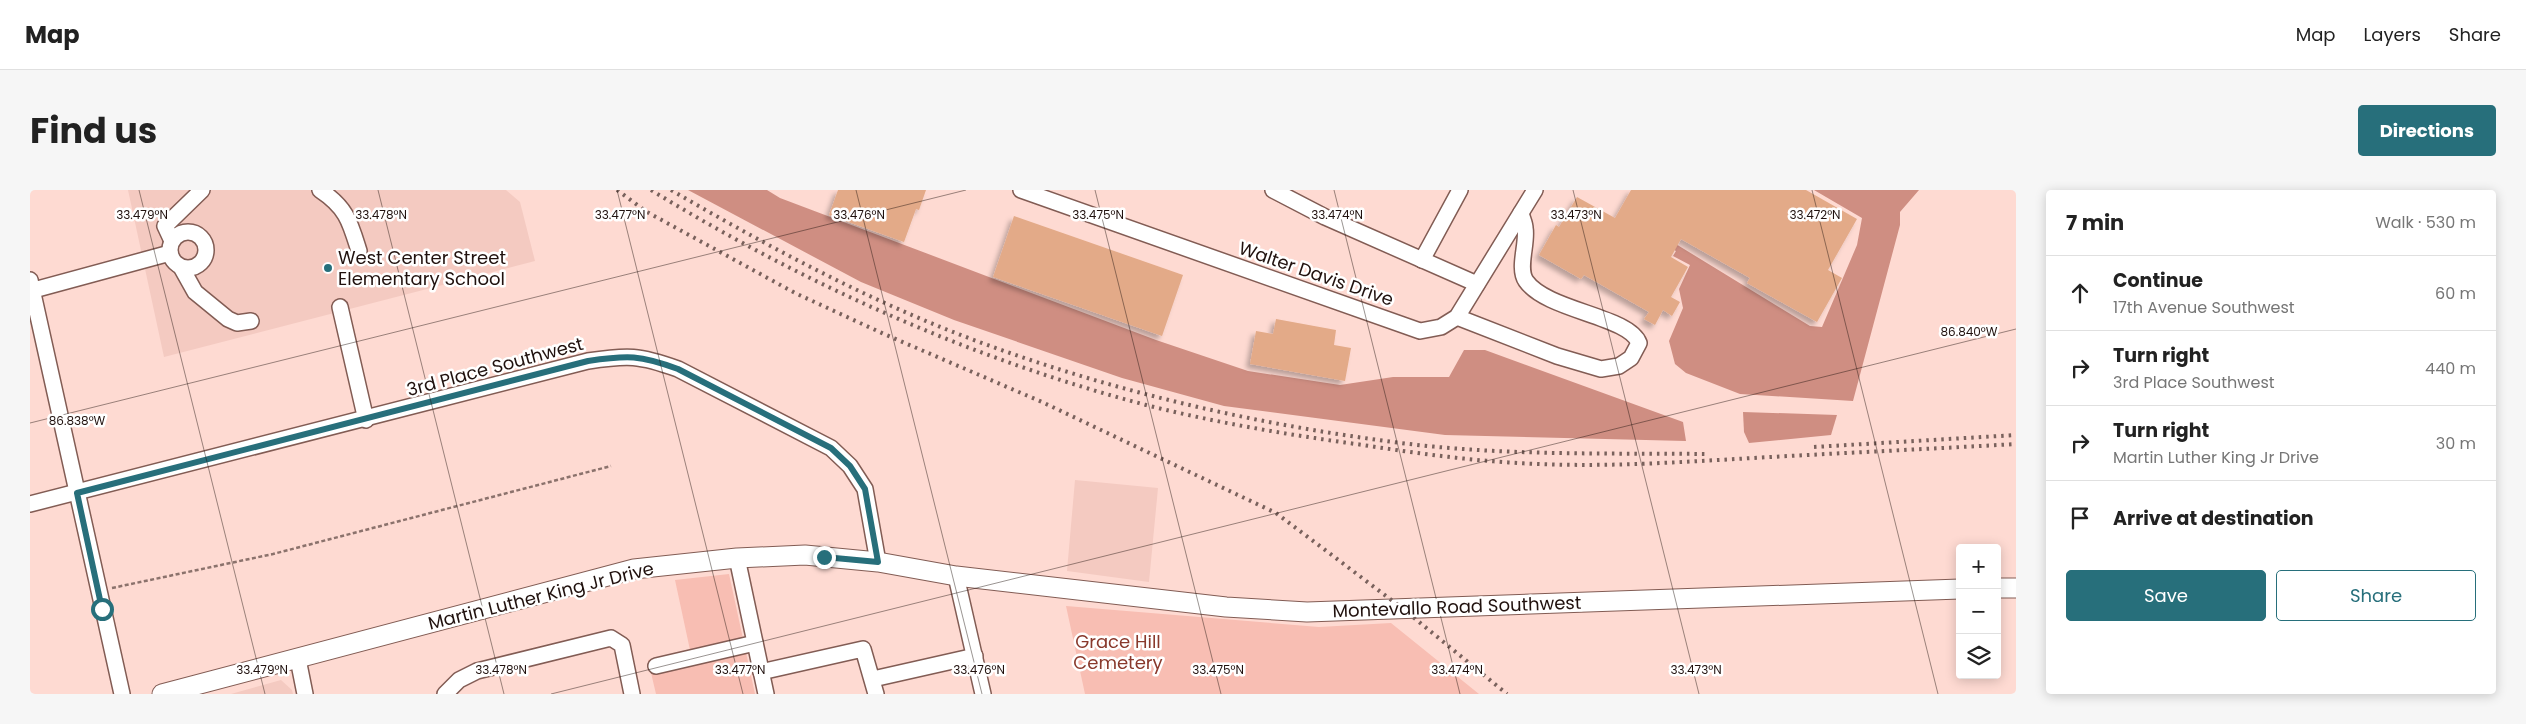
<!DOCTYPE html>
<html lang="en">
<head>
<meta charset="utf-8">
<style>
  body { margin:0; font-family:Poppins,sans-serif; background:#f6f6f6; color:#222 }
  .controls { position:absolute; right:15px; bottom:15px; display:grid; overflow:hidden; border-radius:5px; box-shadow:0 2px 12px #0003 }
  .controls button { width:45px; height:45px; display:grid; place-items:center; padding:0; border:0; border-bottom:1px solid #e0e0e0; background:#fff; color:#222; font:25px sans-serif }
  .stop { position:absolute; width:15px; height:15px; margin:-11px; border:4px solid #276f7b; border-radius:50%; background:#fff }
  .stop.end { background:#276f7b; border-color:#fff; box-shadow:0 1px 5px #0008 }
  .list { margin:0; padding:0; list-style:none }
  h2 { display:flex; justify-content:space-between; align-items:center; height:65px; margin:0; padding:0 20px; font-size:21px }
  h2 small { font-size:16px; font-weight:400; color:#767676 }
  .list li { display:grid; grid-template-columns:32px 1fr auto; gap:15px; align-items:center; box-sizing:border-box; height:75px; padding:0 20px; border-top:1px solid #e0e0e0 }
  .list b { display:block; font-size:19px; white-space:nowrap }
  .list p { margin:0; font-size:16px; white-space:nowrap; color:#767676 }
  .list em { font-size:16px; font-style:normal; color:#767676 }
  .actions { display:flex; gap:10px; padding:15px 20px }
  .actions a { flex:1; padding:11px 0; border:1px solid #276f7b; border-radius:5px; text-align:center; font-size:18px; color:#276f7b }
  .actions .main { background:#276f7b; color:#fff }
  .icon { flex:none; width:28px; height:28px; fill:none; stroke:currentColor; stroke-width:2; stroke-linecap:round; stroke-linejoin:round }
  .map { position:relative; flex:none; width:1986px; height:504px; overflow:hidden; border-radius:5px }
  header { display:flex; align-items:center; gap:30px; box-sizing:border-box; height:70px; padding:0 25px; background:#fff; border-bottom:1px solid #e0e0e0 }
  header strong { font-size:24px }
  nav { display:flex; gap:28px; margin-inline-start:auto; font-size:18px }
  .intro { display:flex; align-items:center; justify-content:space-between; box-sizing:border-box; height:120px; padding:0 30px }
  h1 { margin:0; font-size:35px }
  .button { padding:12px 22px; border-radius:5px; background:#276f7b; color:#fff; font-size:18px; font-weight:700 }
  main { display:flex; gap:30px; padding:0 30px }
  aside { flex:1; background:#fff; border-radius:5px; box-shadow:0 2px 12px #0003 }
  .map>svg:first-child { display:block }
  .built { fill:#f4cac1 }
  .green { fill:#f8beb3 }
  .forest { fill:#cf8e82 }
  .building { fill:#e3aa88; filter:url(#shadow) }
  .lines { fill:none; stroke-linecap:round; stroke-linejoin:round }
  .minor-casing { stroke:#825c54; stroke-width:18 }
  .major-casing { stroke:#825c54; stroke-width:21 }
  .path { stroke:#8b726c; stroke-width:2.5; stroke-dasharray:4 2.5; stroke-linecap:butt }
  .minor { stroke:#fff; stroke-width:15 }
  .major { stroke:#fff; stroke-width:19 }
  .rail { stroke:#79615c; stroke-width:4; stroke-dasharray:2.5 5; stroke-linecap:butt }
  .route { stroke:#276f7b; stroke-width:6 }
  .ticks { fill:none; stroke:#20110e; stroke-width:1; stroke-opacity:0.45 }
  .poi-dot { fill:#276f7b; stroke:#fff; stroke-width:2 }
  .labels { text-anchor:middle; stroke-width:5; stroke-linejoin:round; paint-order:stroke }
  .poi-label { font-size:18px; fill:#20110e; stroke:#fff; text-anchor:start }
  .street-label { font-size:18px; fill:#20110e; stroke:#fff }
  .park-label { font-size:18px; fill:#89392c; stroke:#fff }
  .ticks-label { font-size:12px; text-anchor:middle; fill:#20110e; stroke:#fff; stroke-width:5; stroke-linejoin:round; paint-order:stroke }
</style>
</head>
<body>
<header>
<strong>Map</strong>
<nav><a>Map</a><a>Layers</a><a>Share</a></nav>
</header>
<div class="intro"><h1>Find us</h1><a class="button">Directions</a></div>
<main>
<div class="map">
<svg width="1986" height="504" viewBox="0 0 1986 504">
  <defs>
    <filter id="shadow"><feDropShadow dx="-4" dy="4" stdDeviation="2.5" flood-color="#0004"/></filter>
  </defs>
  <rect width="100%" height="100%" fill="#fedad2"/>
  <g class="built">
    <path d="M98,0H476L490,12L505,71L134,167Z"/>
    <path d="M1045,290L1128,298L1119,392L1037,381Z"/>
    <path d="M251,490L262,500L263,504H201Z"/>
  </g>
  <g class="green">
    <path d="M699,384L725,504H626L618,470L660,460L645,390Z"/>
    <path d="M1036,416L1289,437L1361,433L1449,504H1055Z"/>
  </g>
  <g class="forest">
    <path d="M658,0H737L750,8L1126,150L1218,181L1310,195L1363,187H1419L1434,160H1455L1653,232L1656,251L1415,245L1194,216L1092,188L924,130L831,92Z"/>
    <path d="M1784,0H1889L1870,22V35L1823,211L1710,204L1656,183L1645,174L1639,151L1653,118L1649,99L1660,75L1643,66L1646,61L1596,33L1600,26L1780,136L1792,137L1827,55L1832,28Z"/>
    <path d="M1713,222L1807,225L1801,245L1719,253L1714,242Z"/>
  </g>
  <g class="building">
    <path d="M808,0H896L889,20L886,19L874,52L799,25Z"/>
    <path d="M1601,0H1776L1827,29L1798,80L1812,88L1787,132L1717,93L1720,88L1651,49L1641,67L1658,77L1641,107L1650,112L1642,126L1633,120L1625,135L1614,129L1619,122L1554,85L1551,89L1509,65L1526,35L1529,37L1547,7L1585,28Z"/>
    <path d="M984,26L1153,85L1132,146L963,87Z"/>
    <path d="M1246,129L1306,140L1304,155L1321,158L1315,191L1220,174L1226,141L1243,144Z"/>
  </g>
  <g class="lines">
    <defs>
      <g id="minor">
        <path d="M290,0C317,18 320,32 329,61"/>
        <path d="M991,0L1390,141L1411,137L1427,127L1505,0"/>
        <path d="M1243,0L1295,27L1447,94"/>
        <circle cx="158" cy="60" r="18"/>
        <path d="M142,51L135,36L172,0"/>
        <path d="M1392,70L1430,0"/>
        <path d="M151,77L165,102L198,129L207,133L221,131"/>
        <path d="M0,90L92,504"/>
        <path d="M0,101L140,63"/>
        <path d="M310,117L336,230"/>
        <path d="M1427,127L1527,166L1571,179L1589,176L1601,168L1609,153C1599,126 1517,121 1496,91C1487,78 1498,53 1495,38C1495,33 1492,28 1491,23"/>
        <path d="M0,314L558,171C598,165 609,165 648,179L801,258L820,276L835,299L848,372"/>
        <path d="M707,368L736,504"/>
        <path d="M926,386L953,504"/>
        <path d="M268,469L275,504"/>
        <path d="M626,476L725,453"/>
        <path d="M731,482L833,459L846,504"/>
        <path d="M843,489L945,466"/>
        <path d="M415,504L429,490L447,481L581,448L592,455L602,504"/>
      </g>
      <g id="major">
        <path d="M1967,398H1986"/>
        <path d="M132,504L604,379L707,368L775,365L848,372L926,386L1196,417L1277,422L1930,399"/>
      </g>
    </defs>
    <use href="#minor" class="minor-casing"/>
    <use href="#major" class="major-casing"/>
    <path class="path" d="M82,398L243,364L581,276"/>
    <use href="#minor" class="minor"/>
    <use href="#major" class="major"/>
    <g class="rail">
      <path d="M587,0L617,22L765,103L854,144L1012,212L1246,323L1372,418L1477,504"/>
      <path d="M621,0C774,94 942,169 1116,215C1187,233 1260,245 1333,255C1391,264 1450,272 1509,274C1581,277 1652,272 1723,268C1811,263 1898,259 1986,254"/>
      <path d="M641,0C727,50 815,98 908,136C1049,193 1205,231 1356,251C1462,266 1570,263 1677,264"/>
      <path d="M1784,257L1986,245"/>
    </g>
  </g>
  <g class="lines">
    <path class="route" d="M72,419L47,303L558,171C598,165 610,165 648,179L801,258L820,276L835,299L848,372L794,367"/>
  </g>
  <path class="ticks" d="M109,0L235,504M348,0L474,504M587,0L713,504M826,0L952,504M1065,0L1191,504M1304,0L1430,504M1543,0L1669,504M1782,0L1908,504M0,233L936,0M521,504L1986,139"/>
  <circle class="poi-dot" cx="298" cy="78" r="5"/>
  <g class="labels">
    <g class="poi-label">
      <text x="308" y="74">West Center Street<tspan x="308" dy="21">Elementary School</tspan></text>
    </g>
    <g class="street-label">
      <text transform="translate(1286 84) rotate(19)" y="6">Walter Davis Drive</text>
      <text transform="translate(465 177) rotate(-15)" y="6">3rd Place Southwest</text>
      <text transform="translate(511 406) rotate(-14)" y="6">Martin Luther King Jr Drive</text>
      <text transform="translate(1427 417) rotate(-2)" y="6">Montevallo Road Southwest</text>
    </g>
    <g class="park-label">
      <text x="1088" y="458">Grace Hill<tspan x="1088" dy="21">Cemetery</tspan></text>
    </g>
  </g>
  <g class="ticks-label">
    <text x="112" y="29">33.479°N</text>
    <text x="351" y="29">33.478°N</text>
    <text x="590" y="29">33.477°N</text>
    <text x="829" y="29">33.476°N</text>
    <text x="1068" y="29">33.475°N</text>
    <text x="1307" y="29">33.474°N</text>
    <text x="1546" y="29">33.473°N</text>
    <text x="1785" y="29">33.472°N</text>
    <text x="1939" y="146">86.840°W</text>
    <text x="47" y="235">86.838°W</text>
    <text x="232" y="484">33.479°N</text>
    <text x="471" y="484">33.478°N</text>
    <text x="710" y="484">33.477°N</text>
    <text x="949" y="484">33.476°N</text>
    <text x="1188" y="484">33.475°N</text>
    <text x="1427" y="484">33.474°N</text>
    <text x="1666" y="484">33.473°N</text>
  </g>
</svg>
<div class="controls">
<button>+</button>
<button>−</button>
<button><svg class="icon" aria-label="layers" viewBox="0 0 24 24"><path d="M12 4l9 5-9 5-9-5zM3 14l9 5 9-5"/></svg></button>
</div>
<div class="stop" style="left:72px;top:419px"></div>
<div class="stop end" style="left:794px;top:367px"></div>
</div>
<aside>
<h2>7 min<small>Walk · 530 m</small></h2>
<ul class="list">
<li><svg class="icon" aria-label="ahead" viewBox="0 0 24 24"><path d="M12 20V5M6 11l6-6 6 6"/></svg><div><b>Continue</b><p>17th Avenue Southwest</p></div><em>60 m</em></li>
<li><svg class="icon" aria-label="right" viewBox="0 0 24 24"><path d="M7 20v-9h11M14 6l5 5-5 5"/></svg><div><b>Turn right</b><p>3rd Place Southwest</p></div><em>440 m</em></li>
<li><svg class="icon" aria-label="right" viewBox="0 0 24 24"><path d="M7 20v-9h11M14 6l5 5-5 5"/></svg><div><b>Turn right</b><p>Martin Luther King Jr Drive</p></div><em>30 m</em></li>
<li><svg class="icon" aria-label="arrive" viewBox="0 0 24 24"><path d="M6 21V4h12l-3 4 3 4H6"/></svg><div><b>Arrive at destination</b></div></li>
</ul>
<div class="actions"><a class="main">Save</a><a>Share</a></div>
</aside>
</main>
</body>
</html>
